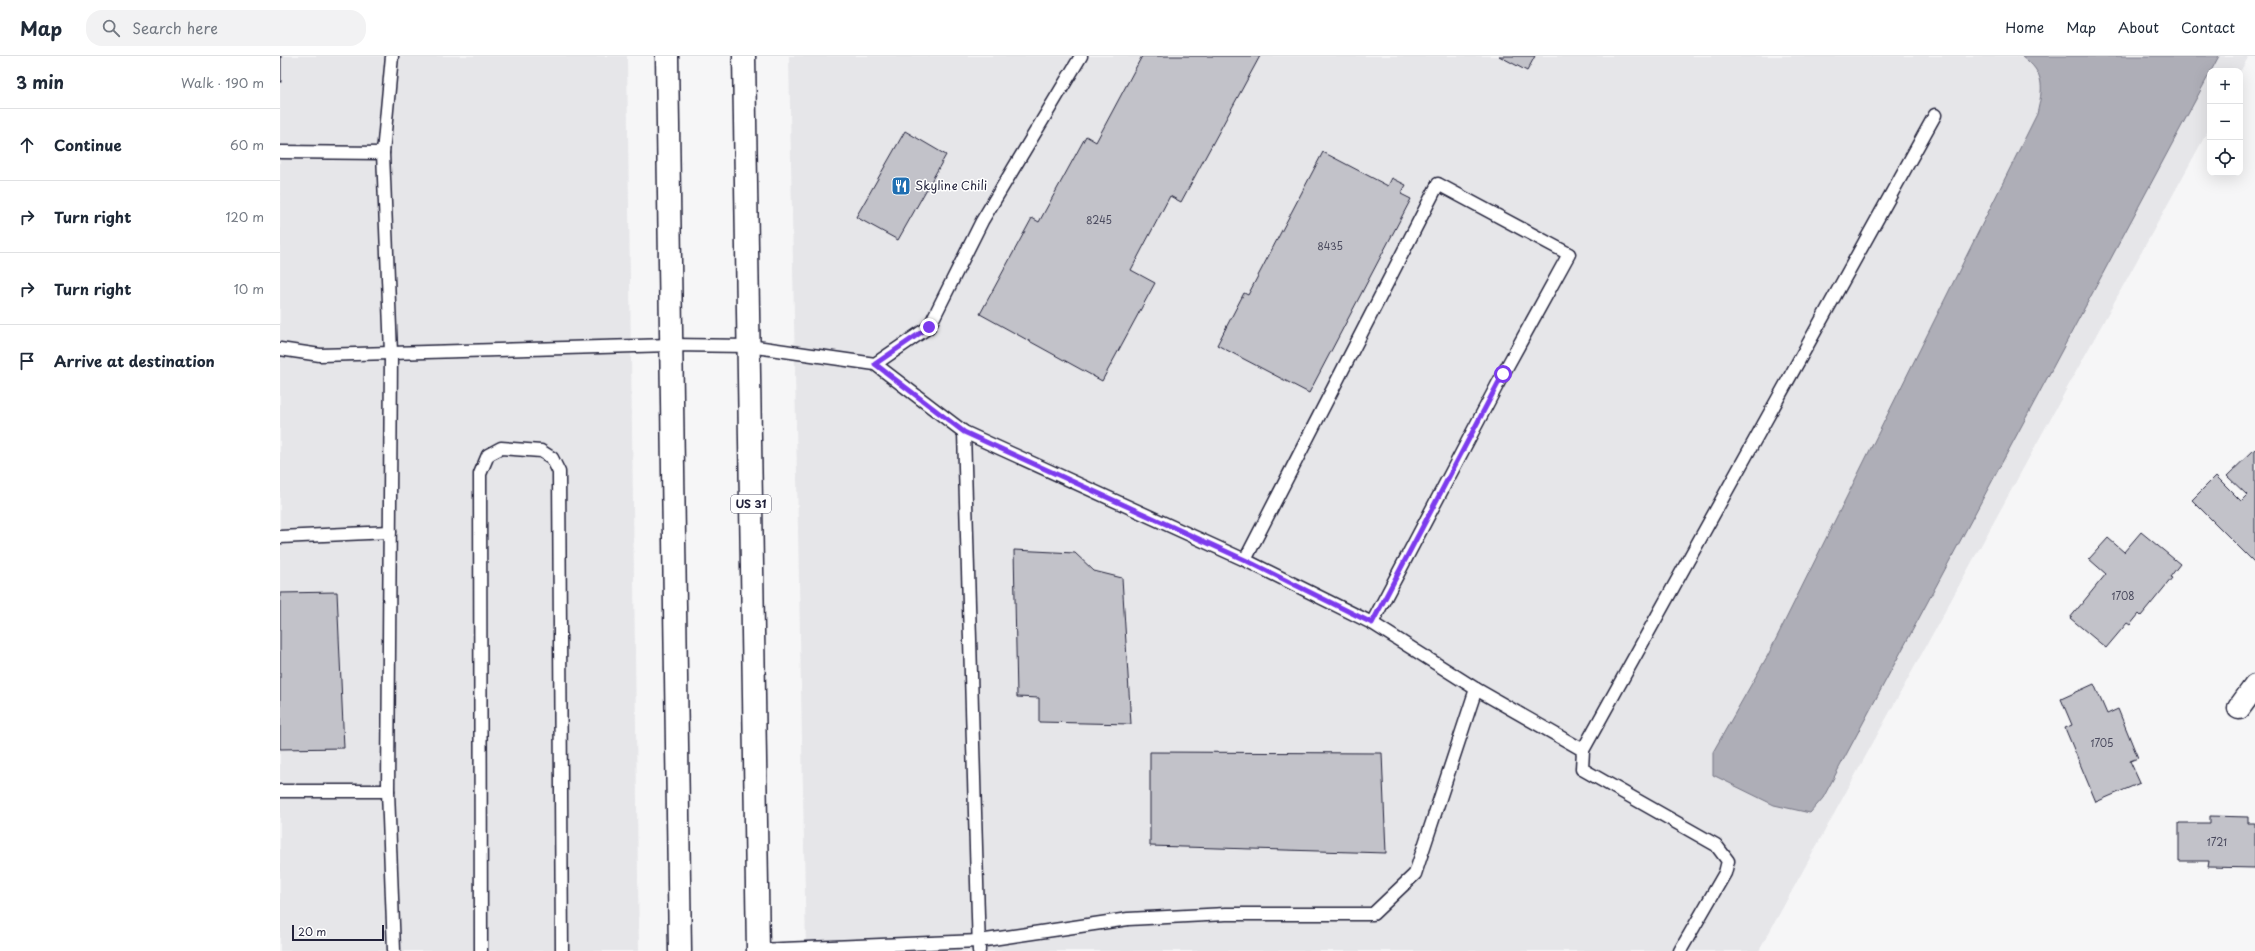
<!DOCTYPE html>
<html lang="en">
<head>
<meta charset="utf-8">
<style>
  body { margin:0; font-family:"Playpen Sans",sans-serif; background:#f2f2f3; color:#1f2937 }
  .controls { position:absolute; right:12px; top:12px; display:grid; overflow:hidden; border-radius:8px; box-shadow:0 4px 16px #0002 }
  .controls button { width:36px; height:36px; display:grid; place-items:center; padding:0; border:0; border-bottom:1px solid #e0e1e3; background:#fff; color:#1f2937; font:20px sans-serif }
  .scale { position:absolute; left:12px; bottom:10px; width:92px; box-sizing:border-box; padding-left:4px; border:2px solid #22223b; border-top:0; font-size:11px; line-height:14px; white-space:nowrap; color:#22223b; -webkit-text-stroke:3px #fff; paint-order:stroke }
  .stop { position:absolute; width:12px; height:12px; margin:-9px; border:3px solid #7c3aed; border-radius:50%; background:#fff }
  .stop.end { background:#7c3aed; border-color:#fff; box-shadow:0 1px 4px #0008 }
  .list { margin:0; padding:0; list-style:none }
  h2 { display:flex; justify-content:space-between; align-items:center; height:52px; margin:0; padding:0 16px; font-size:17px }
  h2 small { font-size:13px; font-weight:400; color:#747a83 }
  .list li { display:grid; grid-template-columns:26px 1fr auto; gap:12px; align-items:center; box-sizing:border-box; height:72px; padding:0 16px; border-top:1px solid #e0e1e3 }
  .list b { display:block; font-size:15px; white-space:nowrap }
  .list em { font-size:13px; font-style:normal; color:#747a83 }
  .icon { flex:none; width:22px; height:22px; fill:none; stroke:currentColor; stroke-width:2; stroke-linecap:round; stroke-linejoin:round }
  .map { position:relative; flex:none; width:1975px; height:895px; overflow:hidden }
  header { display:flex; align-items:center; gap:24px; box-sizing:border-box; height:56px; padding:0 20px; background:#fff; border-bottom:1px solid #e0e1e3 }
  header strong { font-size:19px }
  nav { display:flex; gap:22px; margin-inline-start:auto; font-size:14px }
  .search { width:280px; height:36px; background:#f2f2f3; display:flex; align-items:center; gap:10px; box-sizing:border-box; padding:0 14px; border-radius:16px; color:#747a83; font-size:15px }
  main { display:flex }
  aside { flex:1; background:#fff }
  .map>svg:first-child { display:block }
  .built { fill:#e6e6e9 }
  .water { fill:#aeaeb7; stroke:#767685 }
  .building { fill:#c2c2c9; stroke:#22223b }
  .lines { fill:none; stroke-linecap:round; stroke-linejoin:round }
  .lane-casing { stroke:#22223b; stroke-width:15 }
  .street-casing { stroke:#22223b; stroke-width:25 }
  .primary-casing { stroke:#22223b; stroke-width:25 }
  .lane { stroke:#fff; stroke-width:12 }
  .street { stroke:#fff; stroke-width:22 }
  .primary { stroke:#fff; stroke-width:22 }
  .route { stroke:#7c3aed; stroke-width:5 }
  .labels { text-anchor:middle; stroke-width:3; stroke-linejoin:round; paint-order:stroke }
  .number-label { font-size:10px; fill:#4a4a5e }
  .shield { fill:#fff; stroke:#646476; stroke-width:1 }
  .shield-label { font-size:11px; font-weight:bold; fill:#22223b }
  .poi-label { font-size:12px; fill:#22223b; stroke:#fff; text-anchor:start }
</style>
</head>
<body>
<header>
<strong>Map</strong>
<div class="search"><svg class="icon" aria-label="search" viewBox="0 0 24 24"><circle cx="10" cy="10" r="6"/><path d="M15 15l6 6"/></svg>Search here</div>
<nav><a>Home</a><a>Map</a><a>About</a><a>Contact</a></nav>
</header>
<main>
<aside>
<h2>3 min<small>Walk · 190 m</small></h2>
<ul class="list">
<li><svg class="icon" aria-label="ahead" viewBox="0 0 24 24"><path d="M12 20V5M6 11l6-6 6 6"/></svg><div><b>Continue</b></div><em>60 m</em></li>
<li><svg class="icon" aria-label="right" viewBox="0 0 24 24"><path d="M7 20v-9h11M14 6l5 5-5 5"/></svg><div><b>Turn right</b></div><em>120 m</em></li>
<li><svg class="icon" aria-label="right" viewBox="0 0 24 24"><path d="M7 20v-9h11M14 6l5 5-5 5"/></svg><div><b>Turn right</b></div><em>10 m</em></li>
<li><svg class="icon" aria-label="arrive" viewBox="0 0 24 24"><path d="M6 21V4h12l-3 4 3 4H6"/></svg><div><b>Arrive at destination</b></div></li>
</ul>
</aside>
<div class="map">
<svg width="1975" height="895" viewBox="0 0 1975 895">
  <rect width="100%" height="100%" fill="#f6f6f7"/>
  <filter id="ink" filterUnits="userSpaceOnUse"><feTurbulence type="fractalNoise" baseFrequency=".025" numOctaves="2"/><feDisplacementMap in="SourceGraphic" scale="8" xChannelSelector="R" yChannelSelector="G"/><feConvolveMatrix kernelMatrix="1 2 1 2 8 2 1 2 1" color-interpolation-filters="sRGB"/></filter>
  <g filter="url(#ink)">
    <g class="built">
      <path d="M0,0H347L359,895H0Z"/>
      <path d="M509,0H1969L1960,16L1930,15V71L1479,895H526Z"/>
    </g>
    <path class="water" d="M1742,0H1939L1543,742L1530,757L1494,749L1433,719V696L1488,599L1757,58C1763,32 1766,18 1742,0Z"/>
    <g class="building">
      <rect x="0" y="0" width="1" height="26"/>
      <path d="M862,0H980L901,146L890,140L851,214L875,227L822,325L700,258L752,162L759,166L806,80L816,86Z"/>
      <path d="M1219,0H1255L1247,15Z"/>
      <path d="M625,75L666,99L618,184L576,161Z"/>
      <path d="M1043,96L1108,130L1112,122L1126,129L1121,138L1131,143L1029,337L937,289L964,237L968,239Z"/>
      <path d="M1975,393V507L1912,444L1936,420L1961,445L1967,439L1947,420Z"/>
      <path d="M1861,476L1900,508L1890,521L1892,522L1861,560L1859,558L1850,569L1847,567L1826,592L1790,562L1826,518L1809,503L1828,482L1844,496Z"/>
      <path d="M734,494L795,497L814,515L842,522L851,668L759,666V642L737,641Z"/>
      <path d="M57,536L64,692L0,693V537Z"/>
      <path d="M1814,628L1827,658L1838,653L1858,702L1850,705L1860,727L1816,746L1785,672L1792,669L1781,643Z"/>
      <path d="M870,696L1102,697L1106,797L870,790Z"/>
      <path d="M1930,760L1968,761V767H1975V812L1928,811L1929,805H1899V767H1930Z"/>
    </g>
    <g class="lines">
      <defs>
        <g id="lane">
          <path d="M0,96L103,97L111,297L108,735H0"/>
          <path d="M103,97L112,0"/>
          <path d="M0,293L40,299L391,289L469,290L595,308L649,271L702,165L801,0"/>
          <path d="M595,308L684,376L965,504L1092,567L1196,633"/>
          <path d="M684,376L699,895"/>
          <path d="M0,481L110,476"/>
          <path d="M965,504L1158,128L1289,198L1223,318L1092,567"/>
          <path d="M108,735L114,895"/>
          <path d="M478,894L699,885L848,863L946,858H1093L1135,818L1196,633L1303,694"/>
          <path d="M201,895L200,418L208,399L221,392L261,395L272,402L279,416L282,895"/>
          <path d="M1400,895L1445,817L1448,805L1436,789L1302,713L1303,694L1655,59"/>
        </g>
        <path id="street" d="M1959,652L1975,630"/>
        <g id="primary">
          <path d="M387,0L400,895"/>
          <path d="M464,0L478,895"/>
        </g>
      </defs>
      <use href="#lane" class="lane-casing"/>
      <use href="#street" class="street-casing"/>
      <use href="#primary" class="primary-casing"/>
      <use href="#lane" class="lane"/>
      <use href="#street" class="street"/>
      <use href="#primary" class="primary"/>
    </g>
  </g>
  <g class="lines" filter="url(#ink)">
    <path class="route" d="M649,271L595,308L684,376L965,504L1092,567L1223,318"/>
  </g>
  <defs>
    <symbol id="restaurant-square" viewBox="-11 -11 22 22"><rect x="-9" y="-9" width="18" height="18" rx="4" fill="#1f6fb2" stroke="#fff"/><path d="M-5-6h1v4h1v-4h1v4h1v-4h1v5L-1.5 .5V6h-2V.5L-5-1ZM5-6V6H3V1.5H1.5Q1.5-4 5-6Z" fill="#fff"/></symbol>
  </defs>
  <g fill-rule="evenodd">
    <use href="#restaurant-square" x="610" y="119" width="22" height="22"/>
  </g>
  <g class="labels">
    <g class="number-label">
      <text x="819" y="168">8245</text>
      <text x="1050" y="194">8435</text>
      <text x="1843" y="544">1708</text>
      <text x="1822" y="691">1705</text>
      <text x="1937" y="790">1721</text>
    </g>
    <rect class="shield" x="451" y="439" width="40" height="18" rx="3"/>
    <g class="shield-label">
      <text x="471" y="452">US 31</text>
    </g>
    <g class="poi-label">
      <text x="635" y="134">Skyline Chili</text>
    </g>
  </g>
</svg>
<div class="controls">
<button>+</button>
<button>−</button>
<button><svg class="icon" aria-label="locate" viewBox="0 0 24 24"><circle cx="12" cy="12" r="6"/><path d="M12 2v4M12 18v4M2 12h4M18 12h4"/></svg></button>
</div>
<div class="scale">20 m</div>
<div class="stop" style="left:1223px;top:318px"></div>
<div class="stop end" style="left:649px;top:271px"></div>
</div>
</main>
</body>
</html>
